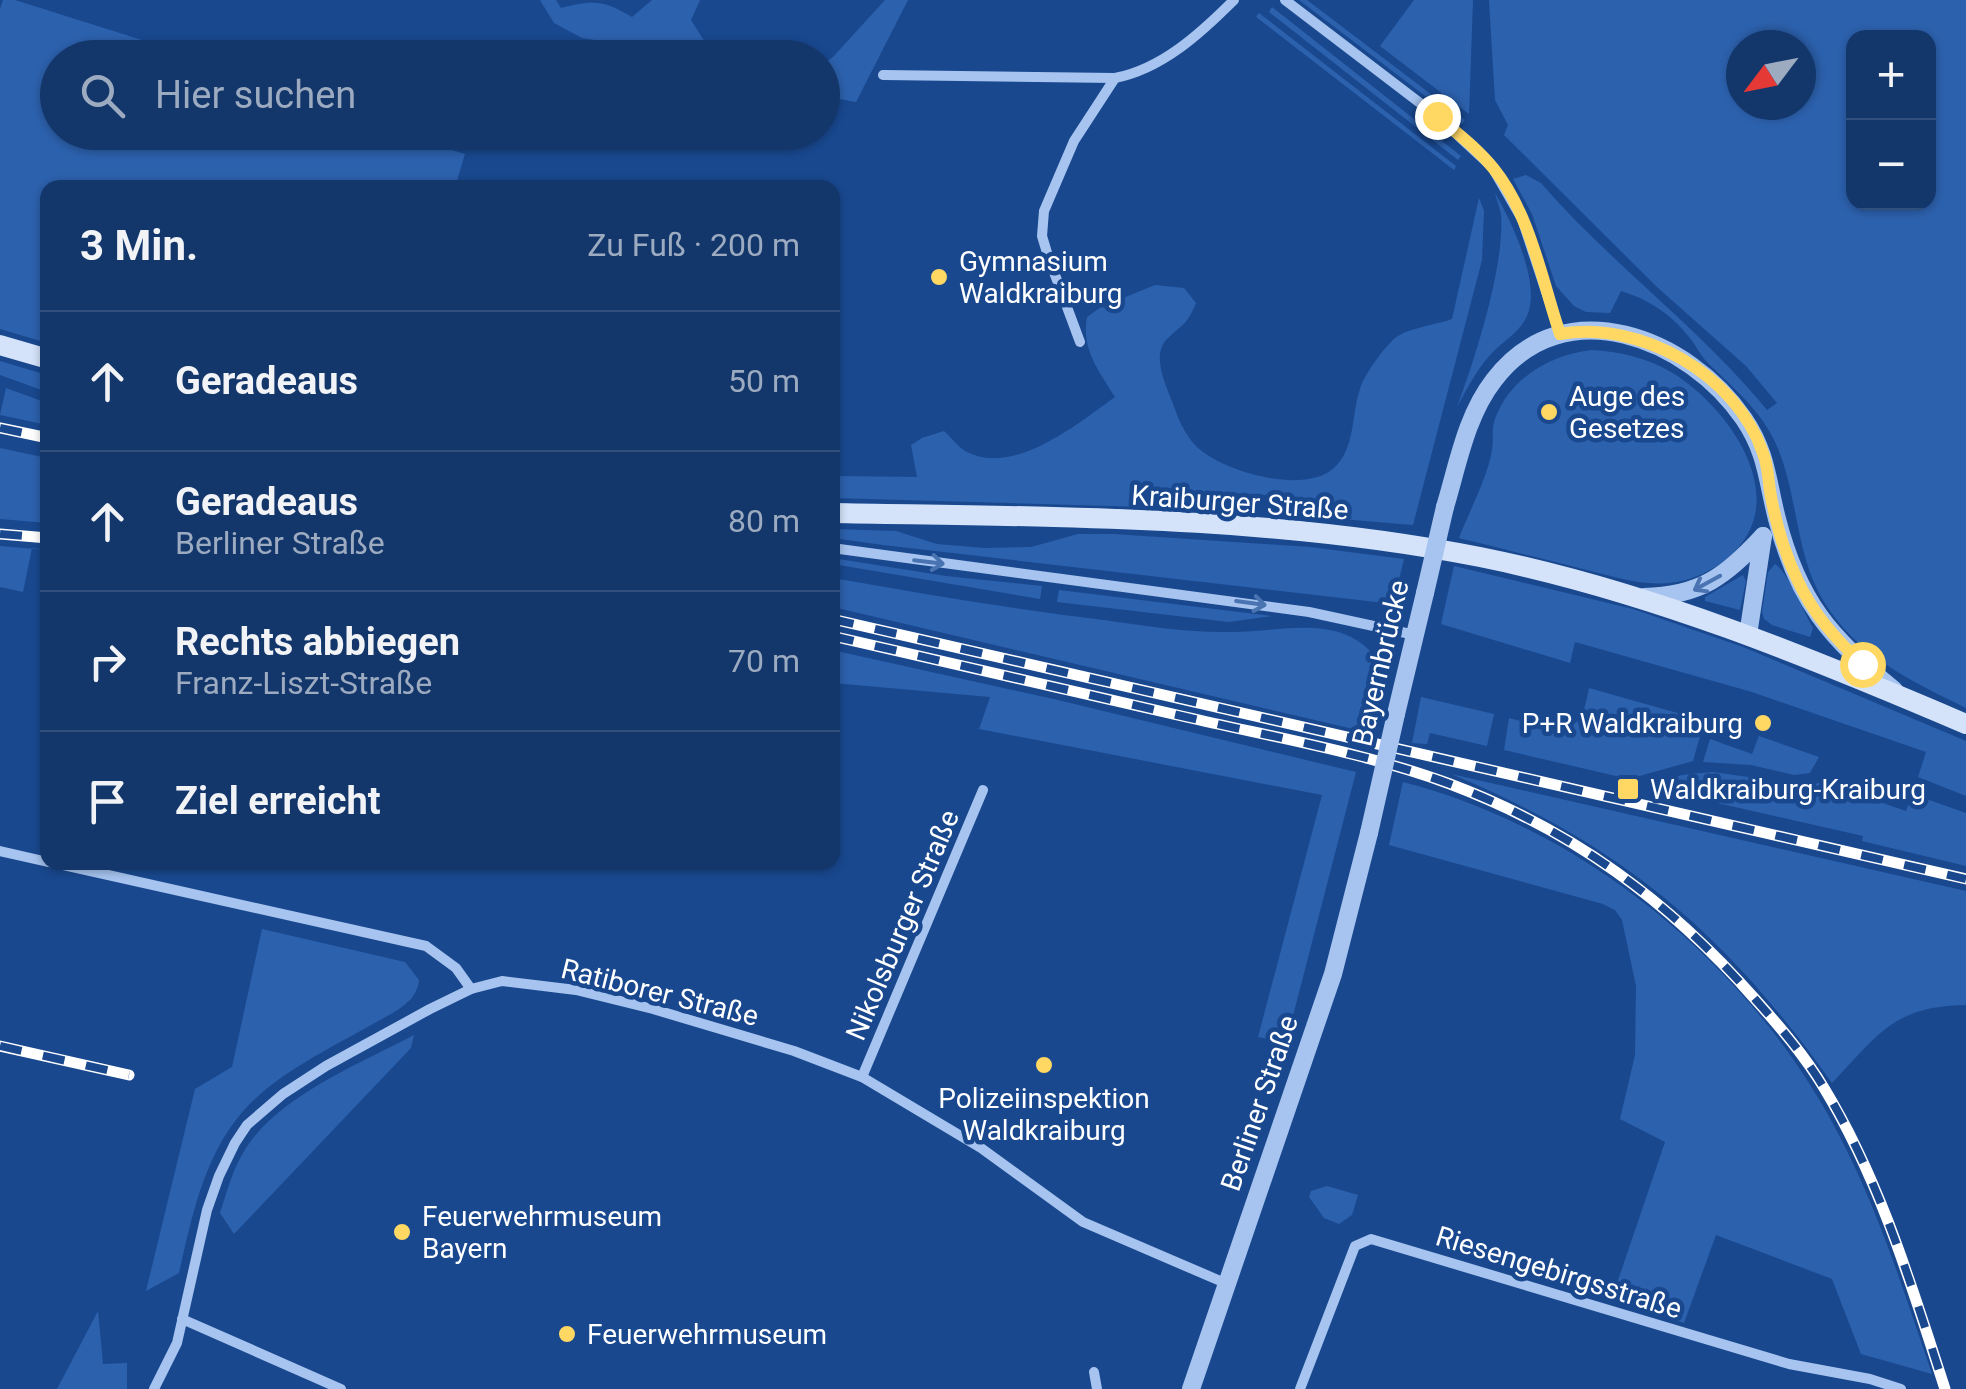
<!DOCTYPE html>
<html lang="de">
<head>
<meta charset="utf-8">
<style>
  body { margin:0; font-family:Roboto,sans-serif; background:#1c3e71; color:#f1f3f6 }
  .controls { position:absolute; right:30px; top:30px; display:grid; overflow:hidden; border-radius:20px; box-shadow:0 2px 8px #0004 }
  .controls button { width:90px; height:90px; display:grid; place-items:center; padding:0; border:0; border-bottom:2px solid #32507e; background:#13366b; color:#f1f3f6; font:50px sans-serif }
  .compass { position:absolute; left:1726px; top:30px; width:90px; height:90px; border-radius:50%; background:#13366b; box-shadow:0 2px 8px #0004; rotate:238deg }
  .stop { position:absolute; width:30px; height:30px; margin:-22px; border:8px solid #ffd864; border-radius:50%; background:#fff }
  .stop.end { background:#ffd864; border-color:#fff; box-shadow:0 2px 10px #0008 }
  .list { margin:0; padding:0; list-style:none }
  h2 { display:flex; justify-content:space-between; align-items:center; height:130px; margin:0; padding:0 40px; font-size:42px }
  h2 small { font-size:32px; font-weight:400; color:#9dabc1 }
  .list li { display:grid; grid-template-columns:65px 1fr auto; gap:30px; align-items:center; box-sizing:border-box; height:140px; padding:0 40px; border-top:2px solid #32507e }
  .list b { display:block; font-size:38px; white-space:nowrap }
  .list p { margin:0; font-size:32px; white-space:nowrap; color:#9dabc1 }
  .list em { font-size:32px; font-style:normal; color:#9dabc1 }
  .icon { flex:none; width:55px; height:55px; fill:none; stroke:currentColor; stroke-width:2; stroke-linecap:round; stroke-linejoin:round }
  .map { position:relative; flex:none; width:1966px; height:1389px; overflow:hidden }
  .search { position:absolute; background:#13366b; box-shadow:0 2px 8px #0004; left:40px; top:40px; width:800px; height:110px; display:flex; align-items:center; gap:25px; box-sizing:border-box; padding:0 35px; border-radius:55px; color:#9dabc1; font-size:38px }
  .panel { position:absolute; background:#13366b; box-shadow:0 2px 8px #0004; left:40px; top:180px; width:800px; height:690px; border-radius:20px }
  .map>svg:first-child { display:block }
  .green { fill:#2c61ad; fill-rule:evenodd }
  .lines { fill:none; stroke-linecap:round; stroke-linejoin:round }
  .minor { stroke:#a6c4ef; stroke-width:10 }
  .tertiary { stroke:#a6c4ef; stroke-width:18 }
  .secondary { stroke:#d4e3fa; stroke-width:20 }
  .rail-casing { stroke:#fff; stroke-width:11 }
  .rail { stroke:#19488f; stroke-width:8; stroke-dasharray:22; stroke-linecap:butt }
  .tertiary-bridge { stroke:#a6c4ef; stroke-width:18 }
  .oneway { stroke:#4a73b1 }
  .route { stroke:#ffd864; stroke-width:12 }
  .poi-dot { fill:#ffd864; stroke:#19488f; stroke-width:4 }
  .labels { text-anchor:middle; stroke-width:9; stroke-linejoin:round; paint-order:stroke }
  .poi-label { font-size:28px; fill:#fff; stroke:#19488f; text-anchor:start }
  .street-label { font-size:28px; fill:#fff; stroke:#19488f }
</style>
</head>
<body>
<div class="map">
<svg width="1966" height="1389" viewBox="0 0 1966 1389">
  <rect width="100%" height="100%" fill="#19488f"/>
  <g class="green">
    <path d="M3,0H15L196,57L58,58V132L396,133L465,154L455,187L48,188L47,343L0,329V9Z"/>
    <path d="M540,0H556L561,8C594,0 603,0 632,17L652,0H700L691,20L703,39L743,57H671L652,49L582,38L554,23Z"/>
    <path d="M885,0H908L856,102L823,96V64L833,57Z"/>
    <path d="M1299,0H1307L1465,120L1462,124Z"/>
    <path d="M1414,0H1473L1469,114L1380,46Z"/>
    <path d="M1489,0H1966V708C1915,683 1864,659 1830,611C1794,561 1800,498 1776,444C1761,410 1732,387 1707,362C1700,355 1696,345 1689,337C1670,313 1649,300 1621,291L1610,313L1586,312L1574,306L1556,286L1532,214L1513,179L1526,175L1541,183C1611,264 1699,327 1767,410L1777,403L1746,366L1658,288L1504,135L1508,125L1495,100ZM1854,38H1928V202H1854ZM1801,45V105H1741V45Z"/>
    <path d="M1272,7L1461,156L1458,160L1269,12Z"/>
    <path d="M1259,13L1456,166L1454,170L1256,17Z"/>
    <path d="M1495,193C1512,222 1544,289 1525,320C1517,334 1502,342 1491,354C1477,369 1467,389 1457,407C1475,359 1505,265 1501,215C1500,207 1496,199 1495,193Z"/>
    <path d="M1479,198L1484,211L1482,260L1413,525L1330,518L1297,507L1281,496L1213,492L1179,508L833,498V476L917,477L911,445L922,438L944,431C951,437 959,448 967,452C1014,477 1080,422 1115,397C1099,371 1081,349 1087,317L1101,307L1155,285L1184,288L1196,303C1186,326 1185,322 1168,338C1149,355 1168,389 1175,409C1179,422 1188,439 1198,448C1225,472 1304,495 1334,468C1356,447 1351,415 1360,389C1364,375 1383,349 1394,339C1406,328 1436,325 1452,319Z"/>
    <path d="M1591,350C1619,351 1647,358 1671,372C1728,406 1794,498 1731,555C1715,570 1691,581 1669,583C1639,586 1608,575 1579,568C1539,558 1499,548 1459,538C1469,512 1488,476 1492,450C1494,439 1491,430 1495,419C1510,378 1550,355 1591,350Z"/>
    <path d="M0,361L47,375V392L0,375Z"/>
    <path d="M6,388L47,403V425L0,415Z"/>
    <path d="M0,448L47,458V523L0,519Z"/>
    <path d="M833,529L896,531L937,544L985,548L1031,547L1078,534H1113L1310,547L1404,559L1393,604L883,545L833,538Z"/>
    <path d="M0,546L47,550L32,548L23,592L0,587Z"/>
    <path d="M832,558L946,576L1042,586L1040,599L833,564Z"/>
    <path d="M1775,564C1788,572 1804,613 1813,628L1810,637L1772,625L1764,619L1762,611L1768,572Z"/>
    <path d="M1454,566L1633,609L1743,647L1966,741V796L1918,777L1926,752L1752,692L1575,642L1570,663L1441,624Z"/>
    <path d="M1743,575L1746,581L1740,610L1705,601V597Z"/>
    <path d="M833,578C923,594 1013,609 1104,620C1146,626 1189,633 1232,632C1277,632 1336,614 1371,652C1389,672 1371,709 1366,732L833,607Z"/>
    <path d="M1059,590L1272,616L1229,622L1057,602Z"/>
    <path d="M832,650L1058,700L1356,772L1286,1043L1258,1037L1322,795L979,729L990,697L833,683Z"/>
    <path d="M1589,688L1688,716L1683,730L1700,736L1693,761L1629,779L1504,750L1509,718C1527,722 1566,738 1579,719C1585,711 1587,697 1589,688Z"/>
    <path d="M1421,697L1494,714L1487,746L1430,733L1427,744L1412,743Z"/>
    <path d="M1759,736L1819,757L1810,773L1794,775L1751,765L1703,762L1710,739L1752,754Z"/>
    <path d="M1713,772L1748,777L1798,790L1821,782L1906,811L1912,794L1966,813V866L1862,841L1863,836L1656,789C1669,773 1693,774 1713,772Z"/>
    <path d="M1451,774L1966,891V1005C1893,1006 1878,1035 1832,1083C1725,932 1622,845 1451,774Z"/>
    <path d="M1403,782C1587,829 1757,971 1842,1141C1880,1215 1905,1295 1932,1374L1861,1354L1832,1279L1716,1235L1684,1323L1612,1298L1665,1142L1620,1119L1635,1055L1636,986L1622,920L1615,910L1603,904L1389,845Z"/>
    <path d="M262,929L405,962L419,980C418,988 415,994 410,1000C398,1012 379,1020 364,1029C321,1053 270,1078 239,1116C203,1160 191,1220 179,1273L146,1291L195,1089L232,1067Z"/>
    <path d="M414,1035L411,1048L234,1234L220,1213C227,1191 233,1168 246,1148C279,1096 361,1063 414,1035Z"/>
    <path d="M1327,1186L1358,1195L1352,1215L1339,1224L1324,1218L1309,1197L1311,1191Z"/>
    <path d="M98,1311L103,1364L127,1363V1389H57Z"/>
  </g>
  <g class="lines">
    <g class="minor">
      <path d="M1285,0L1437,116L1492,167L1522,219L1560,334"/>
      <path d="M883,75L1115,78C1162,69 1201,33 1234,0"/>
      <path d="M1080,342L1048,256L1042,236L1044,211L1074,141L1115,78"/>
      <path d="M832,548L1309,612L1415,635"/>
      <path d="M0,851L48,862"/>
      <path d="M50,862L426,946L456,968L471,989"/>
      <path d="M862,1077L983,790"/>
      <path d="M182,1319L341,1389"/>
      <path d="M1094,1372L1097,1389"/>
      <path d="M154,1389L177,1343L207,1210L219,1176L235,1143L247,1125L283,1094L326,1066L430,1009L471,989L502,981L576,990L653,1009L794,1051L862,1077L981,1148L1083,1222L1225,1283"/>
      <path d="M1300,1389L1355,1246L1371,1239L1789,1364L1870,1379L1901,1389"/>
    </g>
    <g class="tertiary">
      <path d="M1445,507C1458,464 1466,416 1494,380C1564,288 1689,338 1744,419C1767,453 1767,480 1777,519C1798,601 1830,638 1894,690"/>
      <path d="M1644,597C1700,596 1726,576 1763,536"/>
      <path d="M1748,635L1763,536"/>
      <path d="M1396,714L1425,593"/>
      <path d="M1191,1389L1333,974L1369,833"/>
    </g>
    <g class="secondary">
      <path d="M0,345L48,359"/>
      <path d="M832,513C1049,517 1268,515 1480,557C1649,591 1809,657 1966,724"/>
    </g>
    <defs>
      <g id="rail">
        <path d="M0,428L48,438"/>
        <path d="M0,534L48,538"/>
        <path d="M832,619L1966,879"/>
        <path d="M832,636C950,663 1068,690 1186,717C1272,737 1367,753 1450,784C1572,830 1668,900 1755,999C1780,1027 1805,1056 1824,1088C1880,1180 1912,1287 1945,1389"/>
        <path d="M0,1046L129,1075"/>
      </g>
    </defs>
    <use href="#rail" class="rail-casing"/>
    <use href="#rail" class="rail"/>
    <g class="tertiary-bridge">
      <path d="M1425,593L1445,507"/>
      <path d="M1369,833L1396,714"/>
    </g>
  </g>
  <defs><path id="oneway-shaft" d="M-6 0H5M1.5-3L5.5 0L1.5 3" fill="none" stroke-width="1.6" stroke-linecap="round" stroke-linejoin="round" transform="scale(2.5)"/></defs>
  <g class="oneway">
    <use href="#oneway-shaft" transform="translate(929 562) rotate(7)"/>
    <use href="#oneway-shaft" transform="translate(1707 583) rotate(151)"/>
    <use href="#oneway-shaft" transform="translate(1251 603) rotate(8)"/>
  </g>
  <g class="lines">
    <path class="route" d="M1437,116C1457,133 1477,148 1494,169C1530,214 1542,280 1560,334C1640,320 1736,374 1763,453C1768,466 1768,478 1770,491C1775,520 1784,552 1797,579C1813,614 1835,638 1862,664"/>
  </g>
  <g class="poi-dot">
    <circle cx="939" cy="277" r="10"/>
    <circle cx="1549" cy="412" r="10"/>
    <circle cx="1763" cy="723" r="10"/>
    <rect x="1616" y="777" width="24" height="24" rx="5"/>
    <circle cx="1044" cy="1065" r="10"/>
    <circle cx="402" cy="1232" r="10"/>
    <circle cx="567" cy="1334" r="10"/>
  </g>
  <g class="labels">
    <g class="poi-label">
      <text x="959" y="271">Gymnasium<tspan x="959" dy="32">Waldkraiburg</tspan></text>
      <text x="1569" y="406">Auge des<tspan x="1569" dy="32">Gesetzes</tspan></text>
      <text x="1743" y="733" text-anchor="end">P+R Waldkraiburg</text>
      <text x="1650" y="799">Waldkraiburg-Kraiburg</text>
      <text x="1044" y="1108" text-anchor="middle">Polizeiinspektion<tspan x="1044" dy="32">Waldkraiburg</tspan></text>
      <text x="422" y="1226">Feuerwehrmuseum<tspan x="422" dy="32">Bayern</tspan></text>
      <text x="587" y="1344">Feuerwehrmuseum</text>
    </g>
    <g class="street-label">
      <text transform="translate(1240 502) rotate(4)" y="10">Kraiburger Straße</text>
      <text transform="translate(1380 663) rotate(-77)" y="10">Bayernbrücke</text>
      <text transform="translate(902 925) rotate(-67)" y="10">Nikolsburger Straße</text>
      <text transform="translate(660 992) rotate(14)" y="10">Ratiborer Straße</text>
      <text transform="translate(1259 1103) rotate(-71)" y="10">Berliner Straße</text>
      <text transform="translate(1559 1272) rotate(17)" y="10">Riesengebirgsstraße</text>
    </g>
  </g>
</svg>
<div class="controls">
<button>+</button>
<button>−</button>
</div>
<svg class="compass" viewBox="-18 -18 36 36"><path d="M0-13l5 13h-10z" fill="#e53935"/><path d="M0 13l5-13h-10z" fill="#9dabc1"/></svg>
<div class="stop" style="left:1862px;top:664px"></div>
<div class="stop end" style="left:1437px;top:116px"></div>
<div class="search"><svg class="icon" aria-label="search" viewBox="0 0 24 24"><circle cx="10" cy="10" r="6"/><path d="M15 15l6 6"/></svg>Hier suchen</div>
<section class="panel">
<h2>3 Min.<small>Zu Fuß · 200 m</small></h2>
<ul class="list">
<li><svg class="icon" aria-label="ahead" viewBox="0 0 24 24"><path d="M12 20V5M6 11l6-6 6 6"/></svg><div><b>Geradeaus</b></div><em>50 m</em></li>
<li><svg class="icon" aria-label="ahead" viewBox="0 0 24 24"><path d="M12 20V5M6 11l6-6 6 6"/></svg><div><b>Geradeaus</b><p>Berliner Straße</p></div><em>80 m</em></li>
<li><svg class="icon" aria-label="right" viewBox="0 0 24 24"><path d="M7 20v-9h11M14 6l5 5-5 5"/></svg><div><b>Rechts abbiegen</b><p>Franz-Liszt-Straße</p></div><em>70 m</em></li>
<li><svg class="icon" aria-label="arrive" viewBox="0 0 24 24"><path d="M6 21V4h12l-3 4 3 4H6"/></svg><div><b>Ziel erreicht</b></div></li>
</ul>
</section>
</div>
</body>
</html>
